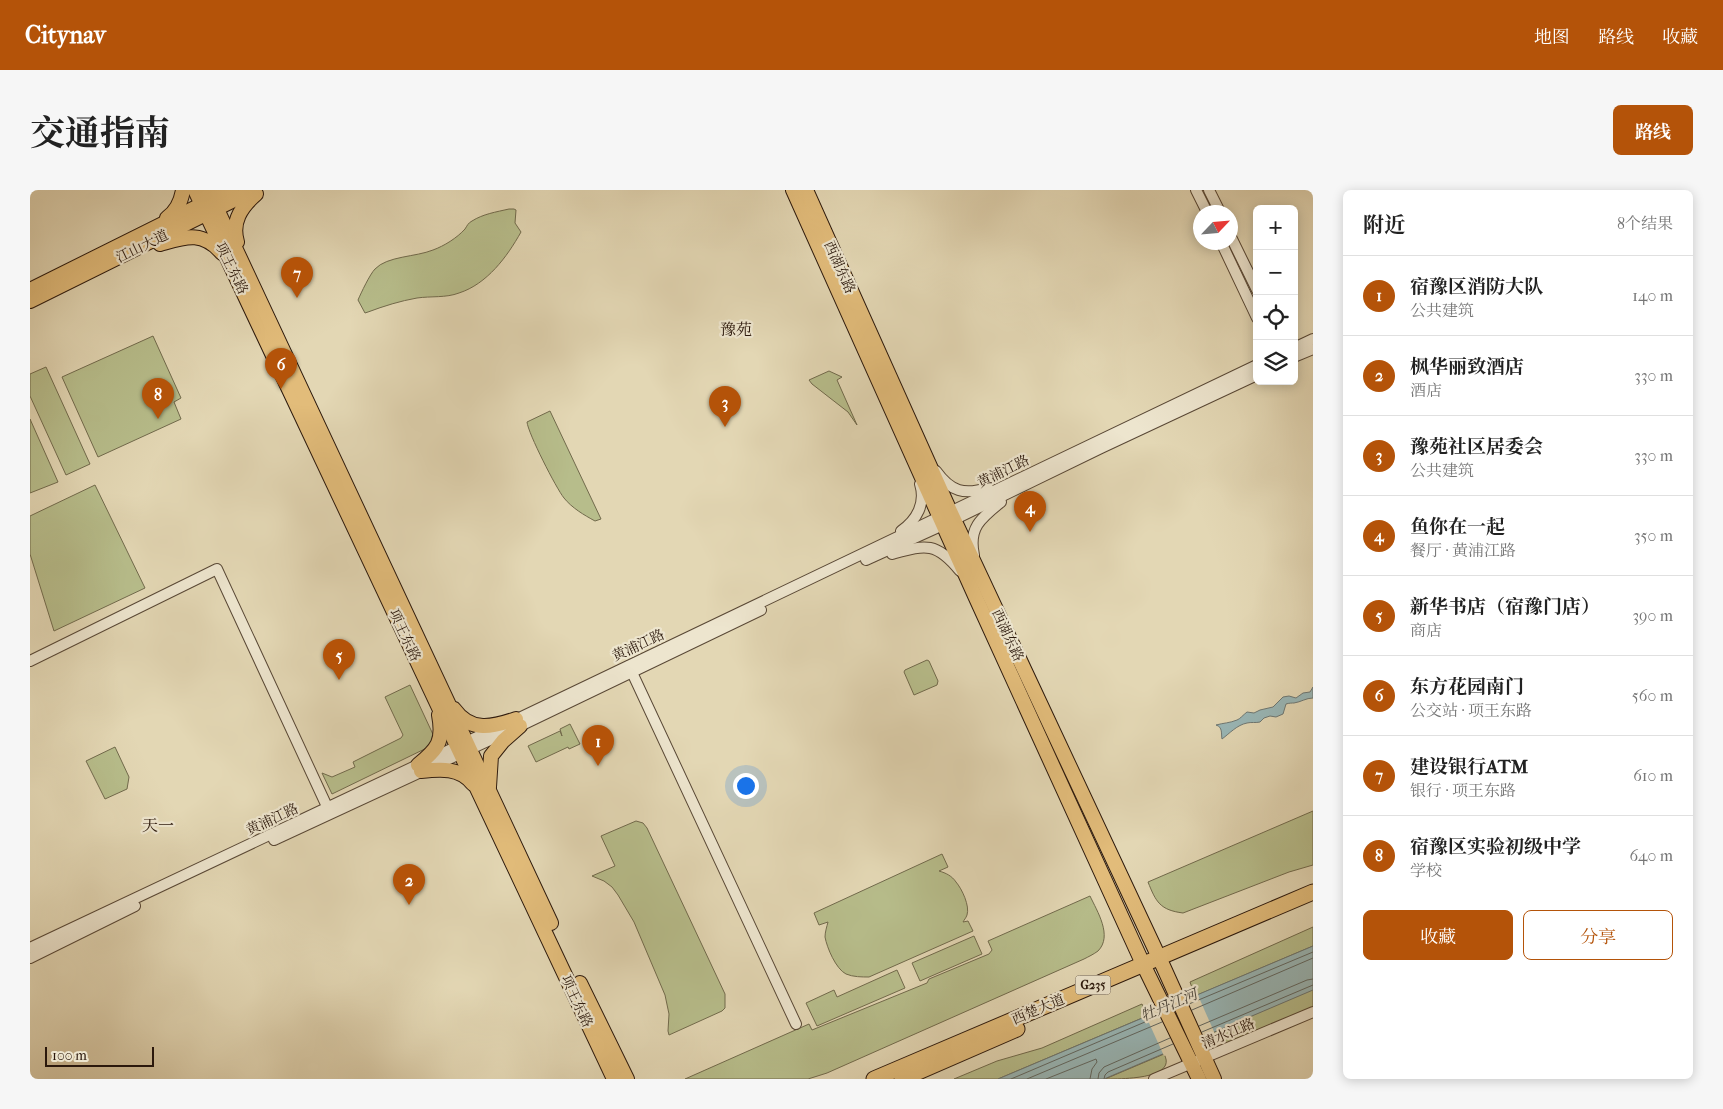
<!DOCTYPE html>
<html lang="zh">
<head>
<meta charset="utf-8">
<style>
  body { margin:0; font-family:"IM FELL French Canon","Noto Serif SC",serif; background:#f6f6f6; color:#222 }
  .controls { position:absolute; right:15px; top:15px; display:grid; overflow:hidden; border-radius:8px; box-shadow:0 2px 12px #0003 }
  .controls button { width:45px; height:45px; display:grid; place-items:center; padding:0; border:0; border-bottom:1px solid #e0e0e0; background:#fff; color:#222; font:25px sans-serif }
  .compass { position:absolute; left:1163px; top:15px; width:45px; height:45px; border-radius:50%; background:#fff; box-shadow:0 2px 12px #0003; rotate:64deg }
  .scale { position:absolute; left:15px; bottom:12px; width:109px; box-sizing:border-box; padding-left:5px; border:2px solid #2b180c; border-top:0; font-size:14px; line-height:18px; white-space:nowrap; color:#2b180c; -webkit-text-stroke:4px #ede5ce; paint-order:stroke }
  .you { position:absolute; left:715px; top:595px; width:18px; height:18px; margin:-12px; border:4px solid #fff; border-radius:50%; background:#1a73e8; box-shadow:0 0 0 8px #1a73e833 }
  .badge { display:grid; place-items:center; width:32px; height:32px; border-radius:50%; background:#b45309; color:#fff; font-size:16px; font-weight:700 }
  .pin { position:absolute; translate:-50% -41px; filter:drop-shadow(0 1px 2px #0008) }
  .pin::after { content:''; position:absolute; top:26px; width:18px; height:15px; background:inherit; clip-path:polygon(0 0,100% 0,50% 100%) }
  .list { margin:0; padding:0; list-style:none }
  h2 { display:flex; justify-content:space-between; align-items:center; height:65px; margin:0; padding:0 20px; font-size:21px }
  h2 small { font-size:16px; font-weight:400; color:#767676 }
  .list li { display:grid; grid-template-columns:32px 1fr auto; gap:15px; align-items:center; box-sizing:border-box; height:80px; padding:0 20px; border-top:1px solid #e0e0e0 }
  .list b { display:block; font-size:19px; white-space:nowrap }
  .list p { margin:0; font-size:16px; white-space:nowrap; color:#767676 }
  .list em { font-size:16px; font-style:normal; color:#767676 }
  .actions { display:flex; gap:10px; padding:15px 20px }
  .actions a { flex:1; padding:11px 0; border:1px solid #b45309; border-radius:8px; text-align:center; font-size:18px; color:#b45309 }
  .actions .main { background:#b45309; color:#fff }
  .icon { flex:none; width:28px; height:28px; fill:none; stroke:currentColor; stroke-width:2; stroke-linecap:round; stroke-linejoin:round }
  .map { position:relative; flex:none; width:1283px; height:889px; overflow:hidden; border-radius:8px }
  header { display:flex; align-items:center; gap:30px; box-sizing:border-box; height:70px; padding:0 25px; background:#b45309; color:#fff }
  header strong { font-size:24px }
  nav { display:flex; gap:28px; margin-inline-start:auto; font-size:18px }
  .intro { display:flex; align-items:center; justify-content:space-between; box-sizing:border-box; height:120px; padding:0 30px }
  h1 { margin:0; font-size:35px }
  .button { padding:12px 22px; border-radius:8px; background:#b45309; color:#fff; font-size:18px; font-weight:700 }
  main { display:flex; gap:30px; padding:0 30px }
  aside { flex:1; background:#fff; border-radius:8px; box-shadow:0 2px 12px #0003 }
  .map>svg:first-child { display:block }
  .green { fill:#b7bd8b; stroke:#716a4c }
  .water { fill:#99b7b7; stroke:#6d7773 }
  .pier { fill:#e3d7b4 }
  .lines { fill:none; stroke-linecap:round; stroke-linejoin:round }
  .shore { stroke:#626862; stroke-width:1 }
  .minor-casing { stroke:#594836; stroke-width:12 }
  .major-casing { stroke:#2b180c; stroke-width:16 }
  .highway-casing { stroke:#2b180c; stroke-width:17 }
  .minor { stroke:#ede5ce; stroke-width:10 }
  .major { stroke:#e2bc7a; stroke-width:14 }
  .highway { stroke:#e2bc7a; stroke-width:15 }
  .labels { text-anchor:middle; stroke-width:4.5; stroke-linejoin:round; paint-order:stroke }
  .shield { fill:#ede5ce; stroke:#655646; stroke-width:1 }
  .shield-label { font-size:12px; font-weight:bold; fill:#2b180c }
  .street-label { font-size:14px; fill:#2b180c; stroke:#ede5ce }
  .water-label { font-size:15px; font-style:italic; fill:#4c483f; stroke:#ede5ce }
  .quarter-label { font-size:16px; fill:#2b180c; stroke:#ede5ce }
</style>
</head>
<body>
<header>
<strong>Citynav</strong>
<nav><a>地图</a><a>路线</a><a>收藏</a></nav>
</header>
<div class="intro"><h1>交通指南</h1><a class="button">路线</a></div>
<main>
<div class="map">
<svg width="1283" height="889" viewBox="0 0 1283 889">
  <rect width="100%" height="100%" fill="#e3d7b4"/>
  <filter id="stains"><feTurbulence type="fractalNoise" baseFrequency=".004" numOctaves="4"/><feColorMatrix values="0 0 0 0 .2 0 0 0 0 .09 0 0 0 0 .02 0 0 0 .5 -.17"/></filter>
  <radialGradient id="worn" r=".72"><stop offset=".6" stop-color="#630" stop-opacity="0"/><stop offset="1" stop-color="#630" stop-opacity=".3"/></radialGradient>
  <g class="green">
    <path d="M479,19H484L486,20L485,33L491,42C477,67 457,94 429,103C416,108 401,106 387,108C370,111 354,116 338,122L335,123L328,110C331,103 340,84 345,79C357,66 386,67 403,60C414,56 427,48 435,39C437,36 438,33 442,31C453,24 466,22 479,19Z"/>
    <path d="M123,146L151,208L144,212L151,229L68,267L32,187Z"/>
    <path d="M16,177L60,274L36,285L0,206V184Z"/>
    <path d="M799,181L812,187L807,190L827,235L818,222L782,194L779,190Z"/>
    <path d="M520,221L571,329L565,331C554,325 542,318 534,308C526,298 498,243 497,232Z"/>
    <path d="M0,229L28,292L0,303Z"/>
    <path d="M65,295L115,398L24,441L0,364V326Z"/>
    <path d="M897,470L899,471L908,491L907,495L884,505L874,482L875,480Z"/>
    <path d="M380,495L407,553L302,604L292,583L302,587L325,577L323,572L371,548L373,545L355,507Z"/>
    <path d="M540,534L550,554L539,559L538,557L506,572L498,556L530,541L532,546L530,539Z"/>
    <path d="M85,557L99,587L97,599L75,609L56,571Z"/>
    <path d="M1283,621V675L1259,682L1153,723C1130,720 1126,712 1118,692Z"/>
    <path d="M606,631L613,633L617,638L695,804V818L692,821L639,845L638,841L639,824L635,805L604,732L588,705L582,697L574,691L562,686L585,676L571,646Z"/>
    <path d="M912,664L918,677L909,681C916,683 922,686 926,692C932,699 940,716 937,725C936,728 934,730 933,732L938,731L943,741L839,787C832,787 823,787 816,784C806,779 797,758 795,747C795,742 797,736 798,732L789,735L784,723Z"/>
    <path d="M1060,706C1067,721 1083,746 1068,761C1064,764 1058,767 1054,769L797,883L778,889H655L779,834L782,840L897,793L899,789L959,764L962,760L958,751Z"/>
    <path d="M1283,737V756L1165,806L1160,792Z"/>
    <path d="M944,746L952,764L890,791L882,773Z"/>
    <path d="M867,780L875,798L787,836L776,813L804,800L807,807Z"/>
    <path d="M1283,799V820L1198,854L1188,850L1184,842Z"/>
    <path d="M1112,814L1117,826L968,889H924L967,871L1012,858Z"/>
    <path d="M1134,864C1148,889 1093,889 1075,889Z"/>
  </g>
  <g class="water">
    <path d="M1283,497V508C1276,508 1271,512 1264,513C1262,513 1259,513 1256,514L1253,524L1246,527L1240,526L1234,528L1230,532C1226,533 1221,532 1217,533C1207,535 1200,543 1192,549C1191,544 1193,537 1186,535C1193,533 1200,533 1207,530C1210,529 1213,525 1217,522L1224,523L1230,520L1243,517L1253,507L1259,506L1266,508L1273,503L1280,502Z"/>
    <path d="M1283,756V800L1074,889H968Z"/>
  </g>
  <path class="pier" d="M1167,803L1185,844L1134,866L1115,824Z"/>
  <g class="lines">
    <g class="shore">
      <path d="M1159,814L1283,762"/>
      <path d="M1162,820L1283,768"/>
      <path d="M1169,836L1277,790L1283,789"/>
      <path d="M1172,842L1283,795"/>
      <path d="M981,889L1129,826"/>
      <path d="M997,889L1132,832"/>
      <path d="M1016,889L1066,869L1067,872L1062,879L1060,889"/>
      <path d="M1068,889L1069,883L1074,877L1140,848"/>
      <path d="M1074,889L1075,885L1078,882L1143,854"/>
    </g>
    <defs>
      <g id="minor">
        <path d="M1166,0L1177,22"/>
        <path d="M1179,0L1190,22"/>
        <path d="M1200,45L1227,100"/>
        <path d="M1191,52L1227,128"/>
        <path d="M1264,158L1283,149"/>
        <path d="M1264,167L1283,159"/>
        <path d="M906,281C921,302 934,305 958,298"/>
        <path d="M871,341C887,330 896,313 890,294"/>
        <path d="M862,364C895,355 906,351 930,381"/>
        <path d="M944,365C938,338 951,328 971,312"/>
        <path d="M836,370L913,335L1071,258L1227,185"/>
        <path d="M0,471L187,379L300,623"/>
        <path d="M599,476L766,834"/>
        <path d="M481,532L1227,175"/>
        <path d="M244,650L490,536L731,420"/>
        <path d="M0,758L468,537"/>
        <path d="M0,768L105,716"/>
        <path d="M1124,889L1283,822"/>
      </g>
      <g id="major">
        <path d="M165,0L584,889"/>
        <path d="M178,0L521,733"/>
        <path d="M763,0L946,408L1113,774L1169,889"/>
        <path d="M776,0L920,321L1133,776L1184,889"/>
        <path d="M137,28C147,21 151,12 153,0"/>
        <path d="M207,52C201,32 211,17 226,4"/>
        <path d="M130,54C155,47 172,40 192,63"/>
        <path d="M0,100L201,0"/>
        <path d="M0,111L224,0"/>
        <path d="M424,519C441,543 463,537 486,529"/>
        <path d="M388,575C408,559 414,551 409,525"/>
        <path d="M391,581C410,579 430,577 443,594"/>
        <path d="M459,597L461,566L473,551L490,536"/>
        <path d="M550,793L597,889"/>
      </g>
      <g id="highway">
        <path d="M844,889L1283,702"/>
        <path d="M872,889L987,839"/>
      </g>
    </defs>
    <use href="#minor" class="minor-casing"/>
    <use href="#major" class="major-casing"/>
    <use href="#highway" class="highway-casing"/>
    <use href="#minor" class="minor"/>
    <use href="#major" class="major"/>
    <use href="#highway" class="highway"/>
  </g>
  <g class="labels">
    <rect class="shield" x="1045.5" y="785.5" width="35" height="19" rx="4"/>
    <g class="shield-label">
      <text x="1063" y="799">G235</text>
    </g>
    <g class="street-label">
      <text transform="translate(112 56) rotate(-26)" y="5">江山大道</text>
      <text transform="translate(810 77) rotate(66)" y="5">西湖东路</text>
      <text transform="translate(202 78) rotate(64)" y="5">项王东路</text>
      <text transform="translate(973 281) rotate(-26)" y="5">黄浦江路</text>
      <text transform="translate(375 445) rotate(65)" y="5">项王东路</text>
      <text transform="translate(978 445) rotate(65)" y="5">西湖东路</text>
      <text transform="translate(608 455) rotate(-25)" y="5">黄浦江路</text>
      <text transform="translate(242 629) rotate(-25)" y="5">黄浦江路</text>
      <text transform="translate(547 811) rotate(65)" y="5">项王东路</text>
      <text transform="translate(1008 819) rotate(-23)" y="5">西楚大道</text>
      <text transform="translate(1198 843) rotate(-23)" y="5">清水江路</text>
    </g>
    <g class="water-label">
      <text transform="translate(1139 815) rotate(-23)" y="5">牡丹江河</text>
    </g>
    <g class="quarter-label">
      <text x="706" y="145">豫苑</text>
      <text x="128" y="641">天一</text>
    </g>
  </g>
  <rect width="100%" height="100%" filter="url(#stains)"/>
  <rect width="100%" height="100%" fill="url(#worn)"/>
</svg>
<div class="controls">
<button>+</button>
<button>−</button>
<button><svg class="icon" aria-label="locate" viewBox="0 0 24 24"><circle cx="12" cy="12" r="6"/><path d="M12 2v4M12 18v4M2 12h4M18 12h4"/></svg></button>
<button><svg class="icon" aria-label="layers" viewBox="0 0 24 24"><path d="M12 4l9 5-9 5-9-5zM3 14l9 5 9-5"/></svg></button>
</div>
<svg class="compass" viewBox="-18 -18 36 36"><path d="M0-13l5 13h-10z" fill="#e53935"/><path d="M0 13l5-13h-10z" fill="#767676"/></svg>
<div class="scale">100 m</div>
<div class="you"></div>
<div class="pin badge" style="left:568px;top:576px">1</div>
<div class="pin badge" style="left:379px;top:715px">2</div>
<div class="pin badge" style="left:695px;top:237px">3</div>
<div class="pin badge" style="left:1000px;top:342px">4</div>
<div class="pin badge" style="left:309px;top:490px">5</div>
<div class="pin badge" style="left:251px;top:199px">6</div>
<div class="pin badge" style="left:267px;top:108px">7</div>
<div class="pin badge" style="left:128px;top:229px">8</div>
</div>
<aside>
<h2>附近<small>8个结果</small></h2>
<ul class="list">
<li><span class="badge">1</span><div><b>宿豫区消防大队</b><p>公共建筑</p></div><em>140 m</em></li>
<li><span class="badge">2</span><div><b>枫华丽致酒店</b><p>酒店</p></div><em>330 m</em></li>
<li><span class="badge">3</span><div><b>豫苑社区居委会</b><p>公共建筑</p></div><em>330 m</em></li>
<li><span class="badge">4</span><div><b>鱼你在一起</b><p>餐厅 · 黄浦江路</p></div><em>350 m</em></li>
<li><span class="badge">5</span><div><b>新华书店（宿豫门店）</b><p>商店</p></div><em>390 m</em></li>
<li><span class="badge">6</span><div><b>东方花园南门</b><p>公交站 · 项王东路</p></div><em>560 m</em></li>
<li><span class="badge">7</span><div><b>建设银行ATM</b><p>银行 · 项王东路</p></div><em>610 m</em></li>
<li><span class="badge">8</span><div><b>宿豫区实验初级中学</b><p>学校</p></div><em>640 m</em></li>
</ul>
<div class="actions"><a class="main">收藏</a><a>分享</a></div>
</aside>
</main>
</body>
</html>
